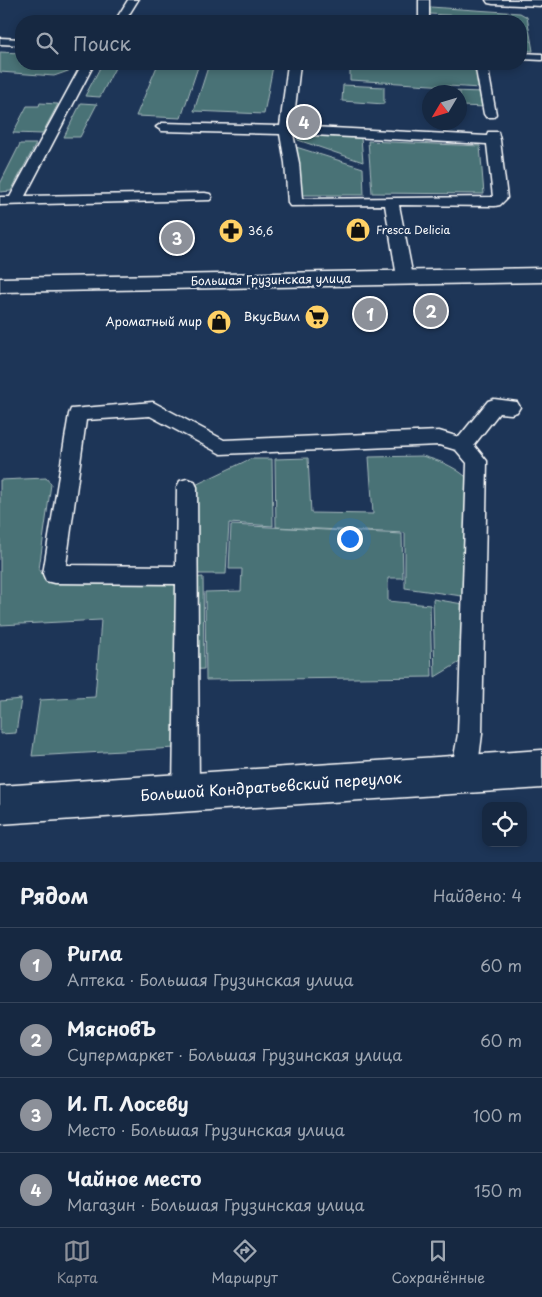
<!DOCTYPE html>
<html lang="ru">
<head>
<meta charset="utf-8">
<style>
  body { margin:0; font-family:"Playpen Sans",sans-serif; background:#23344c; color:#f1f3f6 }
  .controls { position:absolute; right:15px; bottom:15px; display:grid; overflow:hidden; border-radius:10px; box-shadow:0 2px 8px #0003 }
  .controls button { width:45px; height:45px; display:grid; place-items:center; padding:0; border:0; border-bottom:1px solid #35445a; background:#162841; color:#f1f3f6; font:25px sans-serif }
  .compass { position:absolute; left:422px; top:85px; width:45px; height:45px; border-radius:50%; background:#162841; box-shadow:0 2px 8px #0003; rotate:232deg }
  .you { position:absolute; left:349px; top:538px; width:18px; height:18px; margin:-12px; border:4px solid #fff; border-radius:50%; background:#1a73e8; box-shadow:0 0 0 8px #1a73e833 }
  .badge { display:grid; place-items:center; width:32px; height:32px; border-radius:50%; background:#8c9099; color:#fff; font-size:16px; font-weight:700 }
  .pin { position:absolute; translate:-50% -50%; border:2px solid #fff; box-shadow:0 1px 5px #0006 }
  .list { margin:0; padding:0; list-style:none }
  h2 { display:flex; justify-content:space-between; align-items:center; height:65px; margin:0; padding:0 20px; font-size:21px }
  h2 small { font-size:16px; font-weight:400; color:#9ea6b1 }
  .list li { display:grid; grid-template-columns:32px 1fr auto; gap:15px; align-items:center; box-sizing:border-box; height:75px; padding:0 20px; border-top:1px solid #35445a }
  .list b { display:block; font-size:19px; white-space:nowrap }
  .list p { margin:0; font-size:16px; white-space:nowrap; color:#9ea6b1 }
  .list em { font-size:16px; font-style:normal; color:#9ea6b1 }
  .icon { flex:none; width:28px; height:28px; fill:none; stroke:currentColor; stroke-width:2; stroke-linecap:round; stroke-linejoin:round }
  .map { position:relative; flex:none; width:542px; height:862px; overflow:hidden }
  .search { position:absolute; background:#162841; box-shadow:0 2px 8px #0003; left:15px; right:15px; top:15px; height:55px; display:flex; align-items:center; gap:12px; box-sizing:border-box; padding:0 18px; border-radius:20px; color:#9ea6b1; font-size:19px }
  .sheet { height:365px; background:#162841 }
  nav { display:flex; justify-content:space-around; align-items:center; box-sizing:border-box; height:70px; border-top:1px solid #35445a; background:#162841; font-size:14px; color:#9ea6b1 }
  nav a { display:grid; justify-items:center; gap:2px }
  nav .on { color:#8c9099 }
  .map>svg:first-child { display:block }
  .green { fill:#497276; stroke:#a4b8ba }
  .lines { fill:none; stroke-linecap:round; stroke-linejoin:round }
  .service-casing { stroke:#fff; stroke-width:3 }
  .minor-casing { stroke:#fff; stroke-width:3 }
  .tertiary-casing { stroke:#fff; stroke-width:3 }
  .secondary-casing { stroke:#fff; stroke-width:3 }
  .service { fill:#1d3557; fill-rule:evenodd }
  .minor { fill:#1d3557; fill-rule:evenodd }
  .tertiary { fill:#1d3557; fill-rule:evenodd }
  .secondary { fill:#1d3557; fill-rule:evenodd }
  .labels { text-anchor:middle; stroke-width:5; stroke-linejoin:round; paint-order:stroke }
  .far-poi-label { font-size:11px; fill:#fff; stroke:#1d3557; text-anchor:start }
  .street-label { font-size:12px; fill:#fff; stroke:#1d3557 }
  .poi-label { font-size:12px; fill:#fff; stroke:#1d3557; text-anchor:end }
  .near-street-label { font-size:15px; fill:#fff; stroke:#1d3557 }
</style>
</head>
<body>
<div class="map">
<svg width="542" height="862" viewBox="0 0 542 862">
  <rect width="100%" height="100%" fill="#1d3557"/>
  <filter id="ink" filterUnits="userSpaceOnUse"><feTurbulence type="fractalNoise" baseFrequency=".02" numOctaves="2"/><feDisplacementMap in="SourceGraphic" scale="10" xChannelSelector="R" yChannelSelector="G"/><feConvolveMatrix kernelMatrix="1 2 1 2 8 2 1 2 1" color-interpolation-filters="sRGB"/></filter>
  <g filter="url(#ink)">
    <g class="green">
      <path d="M430,7L520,13L527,17L533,51L521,50V21H495L494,18L430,14Z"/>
      <path d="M0,52L21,53V64H75L71,70L54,76L0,72Z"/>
      <path d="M102,64H117L100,97L85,96Z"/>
      <path d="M158,64H199L181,118L136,116Z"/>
      <path d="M209,64L273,66L264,114L194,111Z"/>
      <path d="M350,64H476L480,88L350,80Z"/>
      <path d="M343,85L384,87V104L342,101Z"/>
      <path d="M450,91L484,92L486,107L460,106V92H451Z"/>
      <path d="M40,103L58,104L42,134L13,133L27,106H39Z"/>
      <path d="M81,103L97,104L80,137H64Z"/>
      <path d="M297,134L361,138L363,162L298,140Z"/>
      <path d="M368,141L480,146L484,194L372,193Z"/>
      <path d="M20,144H36L11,191L0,192V184Z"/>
      <path d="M296,147L363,168L364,195H301Z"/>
      <path d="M422,456C444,462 456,467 473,483L469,597L405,588V533L276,527L275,459L308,458L311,513L373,514L369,457Z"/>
      <path d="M250,459H272L273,526L229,523L226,574H189V488Z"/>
      <path d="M46,478L51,484L39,569L45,577L169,581L175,585L178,590L176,748L32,756L40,700L95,697L101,620L0,625V480Z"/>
      <path d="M231,525L402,534L403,578H388V601L430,605L432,677L206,680L205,592L241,591L242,569H229Z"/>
      <path d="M203,577L204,669L188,670V578Z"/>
      <path d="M433,599L469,605L465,659L435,677Z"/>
      <path d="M21,699L16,733L0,734V701Z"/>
    </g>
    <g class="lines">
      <defs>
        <g id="service">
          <path d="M128,0H138L125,21H115Z"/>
          <rect x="419" y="0" width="10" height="21"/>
          <path d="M0,38L21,39V45L0,44Z"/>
          <path d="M521,53L542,54V60L521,59Z"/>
          <path d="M82,64H94L25,196L205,193L210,194L212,197L210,200L0,205V197H10Z"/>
          <path d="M288,64H300L293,126L487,136L488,132H498L500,140L507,198L500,205L495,206L399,205L413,277L411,280H399L397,277L385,205L290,206L288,203L285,163L280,134L162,131L156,127L162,123L280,126ZM293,134L487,144L493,197L302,199L299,163Z"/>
          <path d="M475,64H487L496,114L494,117H486L484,114Z"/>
          <path d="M494,399L517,402L520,407L517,412L511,414L499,413L474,445L487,461L482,734L477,774L473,783L464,787L455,783L451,774L458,734L467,463L456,450L439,445L221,454L150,416L86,420L66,565L176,566L177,487L180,481L187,479L194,481L197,487L199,792L195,801L186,805L177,801L173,792L176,584L54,583L46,581L43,574L69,414L71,409L153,402L224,440L439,431L459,437L488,401Z"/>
        </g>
        <path id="minor" d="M542,750V788L0,824V786Z"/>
        <path id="tertiary" d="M486,0H542V6L493,4L488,3Z"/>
        <path id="secondary" d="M542,268V282L0,292V278Z"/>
      </defs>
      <use href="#service" class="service-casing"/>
      <use href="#minor" class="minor-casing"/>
      <use href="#tertiary" class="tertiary-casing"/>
      <use href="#secondary" class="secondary-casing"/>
      <use href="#service" class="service"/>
      <use href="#minor" class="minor"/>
      <use href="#tertiary" class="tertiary"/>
      <use href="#secondary" class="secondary"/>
    </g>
  </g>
  <defs>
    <symbol id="shop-disc" viewBox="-11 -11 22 22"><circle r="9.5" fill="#ffd166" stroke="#1d3557"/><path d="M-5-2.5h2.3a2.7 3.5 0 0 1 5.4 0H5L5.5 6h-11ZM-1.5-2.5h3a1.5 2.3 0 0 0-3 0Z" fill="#111"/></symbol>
    <symbol id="pharmacy-disc" viewBox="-11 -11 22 22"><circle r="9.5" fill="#ffd166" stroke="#1d3557"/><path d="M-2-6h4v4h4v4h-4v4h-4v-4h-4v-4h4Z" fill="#111"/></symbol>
    <symbol id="supermarket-disc" viewBox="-11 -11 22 22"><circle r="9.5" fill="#ffd166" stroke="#1d3557"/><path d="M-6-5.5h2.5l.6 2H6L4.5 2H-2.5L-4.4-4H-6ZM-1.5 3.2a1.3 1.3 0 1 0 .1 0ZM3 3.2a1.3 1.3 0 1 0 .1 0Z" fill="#111"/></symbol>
  </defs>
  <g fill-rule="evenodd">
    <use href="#shop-disc" x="344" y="216" width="28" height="28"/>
    <use href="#pharmacy-disc" x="217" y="217" width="28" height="28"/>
    <use href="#supermarket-disc" x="303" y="303" width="28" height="28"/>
    <use href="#shop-disc" x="205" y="308" width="28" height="28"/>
  </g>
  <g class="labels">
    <g class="far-poi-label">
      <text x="376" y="234">Fresca Delicia</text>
      <text x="248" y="235">36,6</text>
    </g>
    <g class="street-label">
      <text transform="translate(271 280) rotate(-1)" y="4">Большая Грузинская улица</text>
    </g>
    <g class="poi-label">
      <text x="300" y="321">ВкусВилл</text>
      <text x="202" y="326">Ароматный мир</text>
    </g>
    <g class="near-street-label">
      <text transform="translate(271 787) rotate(-4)" y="5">Большой Кондратьевский переулок</text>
    </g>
  </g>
</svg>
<div class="controls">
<button><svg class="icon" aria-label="locate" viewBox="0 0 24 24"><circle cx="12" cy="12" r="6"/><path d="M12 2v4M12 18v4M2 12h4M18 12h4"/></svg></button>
</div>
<svg class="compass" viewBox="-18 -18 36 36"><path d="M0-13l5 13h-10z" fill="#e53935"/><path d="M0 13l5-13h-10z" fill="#9ea6b1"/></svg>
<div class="you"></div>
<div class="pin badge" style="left:370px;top:314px">1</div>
<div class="pin badge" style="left:431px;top:311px">2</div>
<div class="pin badge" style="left:177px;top:238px">3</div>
<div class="pin badge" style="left:304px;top:122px">4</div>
<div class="search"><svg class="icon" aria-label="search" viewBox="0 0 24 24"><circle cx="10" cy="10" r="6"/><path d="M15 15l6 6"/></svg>Поиск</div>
</div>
<section class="sheet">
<h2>Рядом<small>Найдено: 4</small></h2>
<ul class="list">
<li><span class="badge">1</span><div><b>Ригла</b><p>Аптека · Большая Грузинская улица</p></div><em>60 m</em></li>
<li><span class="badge">2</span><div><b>МясновЪ</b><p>Супермаркет · Большая Грузинская улица</p></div><em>60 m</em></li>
<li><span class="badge">3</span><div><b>И. П. Лосеву</b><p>Место · Большая Грузинская улица</p></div><em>100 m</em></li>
<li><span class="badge">4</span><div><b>Чайное место</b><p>Магазин · Большая Грузинская улица</p></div><em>150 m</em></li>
</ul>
</section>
<nav>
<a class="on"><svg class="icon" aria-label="map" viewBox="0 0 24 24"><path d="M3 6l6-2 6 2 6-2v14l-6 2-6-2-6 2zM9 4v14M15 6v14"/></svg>Карта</a>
<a><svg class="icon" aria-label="directions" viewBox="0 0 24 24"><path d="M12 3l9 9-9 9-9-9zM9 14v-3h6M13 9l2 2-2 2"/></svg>Маршрут</a>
<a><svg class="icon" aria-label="saved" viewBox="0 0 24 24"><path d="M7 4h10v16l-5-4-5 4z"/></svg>Сохранённые</a>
</nav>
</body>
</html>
